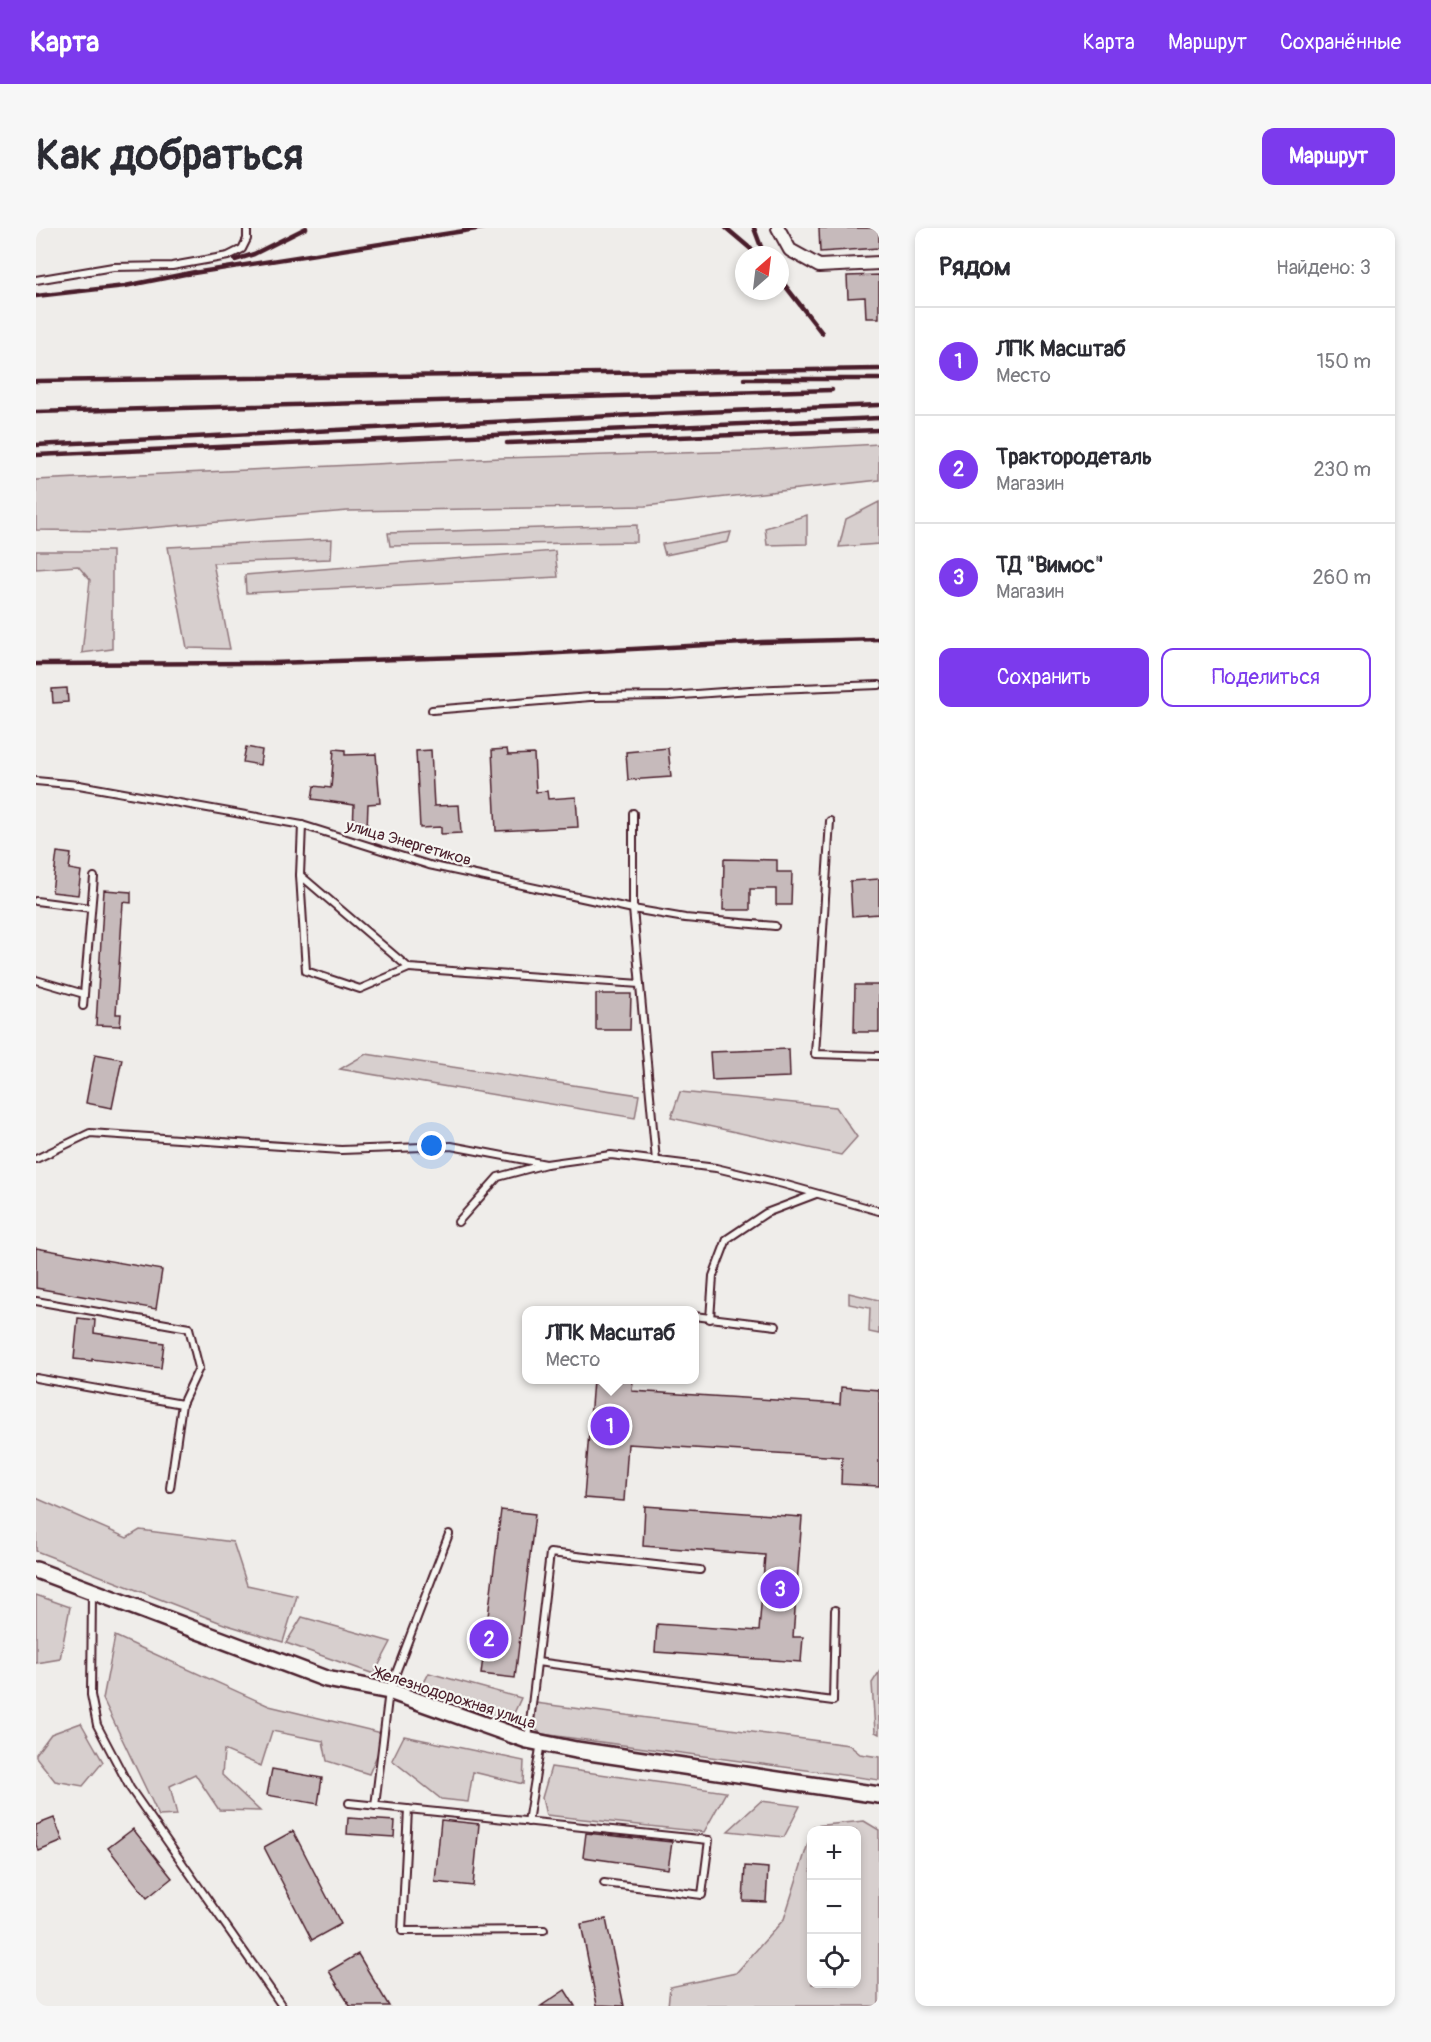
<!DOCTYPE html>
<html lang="ru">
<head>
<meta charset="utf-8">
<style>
  body { margin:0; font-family:Pangolin,sans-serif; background:#f7f7f7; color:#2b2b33 }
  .controls { position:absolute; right:18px; bottom:18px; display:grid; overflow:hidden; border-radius:12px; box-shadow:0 3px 9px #0003 }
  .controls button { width:54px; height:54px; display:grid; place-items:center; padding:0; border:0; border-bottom:2px solid #e1e1e2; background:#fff; color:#2b2b33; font:30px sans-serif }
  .compass { position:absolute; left:699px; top:18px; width:54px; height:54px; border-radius:50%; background:#fff; box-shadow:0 3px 9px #0003; rotate:28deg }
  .you { position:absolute; left:396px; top:918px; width:21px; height:21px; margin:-15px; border:4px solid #fff; border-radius:50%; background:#1a73e8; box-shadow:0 0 0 9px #1a73e833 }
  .badge { display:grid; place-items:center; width:39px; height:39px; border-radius:50%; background:#7c3aed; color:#fff; font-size:20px; font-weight:700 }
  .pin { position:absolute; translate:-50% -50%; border:3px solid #fff; box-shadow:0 2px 6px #0006 }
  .popup { position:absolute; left:486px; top:1078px; width:177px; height:78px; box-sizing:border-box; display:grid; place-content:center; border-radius:12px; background:#fff; filter:drop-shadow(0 2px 4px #0005); font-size:20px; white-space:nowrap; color:#7c7c81 }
  .popup b { font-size:22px; color:#2b2b33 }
  .popup::after { content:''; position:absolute; left:50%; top:100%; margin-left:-12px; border:12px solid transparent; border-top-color:#fff }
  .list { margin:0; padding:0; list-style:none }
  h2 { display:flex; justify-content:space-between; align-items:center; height:78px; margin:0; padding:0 24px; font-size:26px }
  h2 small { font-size:20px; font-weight:400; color:#7c7c81 }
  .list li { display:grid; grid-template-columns:39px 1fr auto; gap:18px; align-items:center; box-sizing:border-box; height:108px; padding:0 24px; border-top:2px solid #e1e1e2 }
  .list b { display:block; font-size:22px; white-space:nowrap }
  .list p { margin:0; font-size:20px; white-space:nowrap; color:#7c7c81 }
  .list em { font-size:20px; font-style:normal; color:#7c7c81 }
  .actions { display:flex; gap:12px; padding:18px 24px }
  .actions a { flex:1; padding:14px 0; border:2px solid #7c3aed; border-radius:12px; text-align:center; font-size:21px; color:#7c3aed }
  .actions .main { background:#7c3aed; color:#fff }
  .icon { flex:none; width:33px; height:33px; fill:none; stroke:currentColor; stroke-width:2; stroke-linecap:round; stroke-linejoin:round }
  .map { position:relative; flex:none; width:843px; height:1778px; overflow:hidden; border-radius:12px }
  header { display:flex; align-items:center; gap:36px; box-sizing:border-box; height:84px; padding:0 30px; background:#7c3aed; color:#fff }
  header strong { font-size:28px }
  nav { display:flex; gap:33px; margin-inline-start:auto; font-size:21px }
  .intro { display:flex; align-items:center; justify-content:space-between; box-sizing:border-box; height:144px; padding:0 36px }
  h1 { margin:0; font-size:42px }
  .button { padding:15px 27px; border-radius:12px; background:#7c3aed; color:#fff; font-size:21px; font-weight:700 }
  main { display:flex; gap:36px; padding:0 36px }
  aside { flex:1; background:#fff; border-radius:12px; box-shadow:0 3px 9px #0003 }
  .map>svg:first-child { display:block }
  .green { fill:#d7cfce; stroke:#90777c; stroke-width:1.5 }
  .building { fill:#c6babb; stroke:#4a1f2b; stroke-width:1.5 }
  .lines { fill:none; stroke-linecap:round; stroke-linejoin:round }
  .service-casing { stroke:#4a1f2b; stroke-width:10 }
  .minor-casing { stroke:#4a1f2b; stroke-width:16 }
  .tertiary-casing { stroke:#4a1f2b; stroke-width:20 }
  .service { stroke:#f6f6f2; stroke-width:6 }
  .minor { stroke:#f6f6f2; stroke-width:12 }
  .tertiary { stroke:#f6f6f2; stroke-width:15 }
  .rail { stroke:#4a1f2b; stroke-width:4.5 }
  .labels { text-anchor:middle; stroke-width:4.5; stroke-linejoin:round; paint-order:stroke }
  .street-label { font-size:16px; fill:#4a1f2b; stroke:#f6f6f2 }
</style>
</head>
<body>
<header>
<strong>Карта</strong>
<nav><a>Карта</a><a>Маршрут</a><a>Сохранённые</a></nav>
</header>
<div class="intro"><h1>Как добраться</h1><a class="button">Маршрут</a></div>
<main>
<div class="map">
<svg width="843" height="1778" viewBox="0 0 843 1778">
  <rect width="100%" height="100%" fill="#efedea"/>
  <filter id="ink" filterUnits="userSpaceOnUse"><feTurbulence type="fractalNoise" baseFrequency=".0167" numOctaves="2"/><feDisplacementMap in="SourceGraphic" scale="12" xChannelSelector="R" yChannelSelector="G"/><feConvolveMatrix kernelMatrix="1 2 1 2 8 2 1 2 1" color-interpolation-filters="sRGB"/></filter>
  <g filter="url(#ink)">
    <g class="green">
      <path d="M843,216V252L609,278L312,283L77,303L0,302V252L465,230L715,223Z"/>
      <path d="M843,274V316L803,319L810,291Z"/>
      <path d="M771,287V316L731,317L729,300Z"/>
      <path d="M601,297V314L354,318L352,305Z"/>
      <path d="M695,304L692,314L629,327L626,316Z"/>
      <path d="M296,311L295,331L177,335L194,421L151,420L132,319Z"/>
      <path d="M0,323H76V421L46,425L54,352L42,338L0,341Z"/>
      <path d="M519,323L522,349L210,365L209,347Z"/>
      <path d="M330,826L603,867L599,890L304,841Z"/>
      <path d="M644,864L800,879L821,909L805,927L635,890Z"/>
      <path d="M813,1065L843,1072V1106L833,1104L834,1080L813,1076Z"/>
      <path d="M0,1270L91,1310L104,1302L197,1314L211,1357L261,1368L247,1414L188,1396L0,1323Z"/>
      <path d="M0,1367L34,1379L24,1431L0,1435Z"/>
      <path d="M266,1389L355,1414L338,1446L250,1415Z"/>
      <path d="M79,1408L233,1478L350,1506L333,1546L291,1533L287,1513L236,1503L225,1538L188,1522L186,1547L224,1583L183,1582L159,1546L134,1558L141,1587L123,1588L67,1471Z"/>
      <path d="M843,1444V1506L839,1504L836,1455Z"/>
      <path d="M393,1445L485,1470L473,1496L380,1470Z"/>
      <path d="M492,1474L813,1517L824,1526L843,1529V1552L506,1506C492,1497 491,1490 492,1474Z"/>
      <path d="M45,1495L67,1534L47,1558L19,1553L0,1529V1526L15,1506Z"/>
      <path d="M368,1508L488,1533L487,1556L437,1544L432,1574L405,1571L356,1532Z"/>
      <path d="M515,1539L690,1564L668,1604L510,1587L506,1570Z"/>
      <path d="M725,1573L764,1578L748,1609L692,1603Z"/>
      <path d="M828,1593L843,1602V1778H632L634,1759L700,1745L748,1691L775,1606L776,1756H820V1602H777L778,1598Z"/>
    </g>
    <g class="building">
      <path d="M783,0H843V20L784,24Z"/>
      <path d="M843,47V90H830L829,69L812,70L811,48Z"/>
      <path d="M31,460L32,474L17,475L16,461Z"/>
      <path d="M210,519L226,522L224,537L207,534Z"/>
      <path d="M632,520L635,549L592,552L590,524Z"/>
      <path d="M298,521L309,522V527L340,526L344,575L332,576L331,601H317L318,577L276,571L278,558L295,560Z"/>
      <path d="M471,521L472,527L498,526L500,564L511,563L512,571L540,569L542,599L460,603L456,522Z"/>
      <path d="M395,522L398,578L423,577L425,605L405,606V599L384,600L380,523Z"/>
      <path d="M21,624L35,626L33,641L45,643L42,667L16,664Z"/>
      <path d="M688,631L741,632V644H756L755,677H740V661H714V682H687Z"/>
      <path d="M843,651V686L816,688L814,653Z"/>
      <path d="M68,662L95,664V675L87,674L80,786H85L84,798L60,797Z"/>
      <path d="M819,757H843V804H818Z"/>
      <path d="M560,766H595L594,802H560Z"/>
      <path d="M753,821L754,849L676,852L674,824Z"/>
      <path d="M59,826L86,831L76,880L50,875Z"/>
      <path d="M0,1020L126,1042L120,1081L0,1060Z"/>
      <path d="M42,1090L59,1092L58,1105L128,1115L125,1140L56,1131V1133L38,1131Z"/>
      <path d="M557,1152H597L596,1163L804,1176L805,1159L843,1162V1258L805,1256L806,1229L592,1216L588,1273L548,1270Z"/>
      <path d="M609,1278L766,1289L757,1409H767L765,1434L619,1424L621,1396L723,1403L729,1327L607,1318Z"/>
      <path d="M465,1282L499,1286L479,1450L445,1446Z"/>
      <path d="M236,1541L286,1550L282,1576L231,1567Z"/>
      <path d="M18,1590L27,1613L3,1623L0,1617V1597Z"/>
      <path d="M312,1590L359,1593L358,1609L311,1606Z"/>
      <path d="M405,1592L443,1596L437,1658L399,1654Z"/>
      <path d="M97,1601L136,1650L111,1670L72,1620Z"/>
      <path d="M257,1603L305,1696L276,1712L228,1619Z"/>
      <path d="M550,1605L636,1614L632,1641L547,1629Z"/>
      <path d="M709,1638L732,1640L730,1674L707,1673Z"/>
      <path d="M570,1691L588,1778L561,1777L545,1696Z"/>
      <path d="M322,1726L353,1778H314L293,1743Z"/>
      <path d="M529,1762L539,1778H505Z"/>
    </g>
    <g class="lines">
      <defs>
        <g id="service">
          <path d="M0,52L77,39L136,38L192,28L206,21L211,11V0"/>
          <path d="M396,482L554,469L633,468L714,462L843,457"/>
          <path d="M0,553L43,557L266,597L393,637L597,681L649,690L739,698"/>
          <path d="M597,585V681L620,933"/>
          <path d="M794,593L779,826L843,828"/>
          <path d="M266,597L264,647L373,740L604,756"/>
          <path d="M264,647L270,743L324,761L373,740"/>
          <path d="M0,673L55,680"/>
          <path d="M0,752L48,766"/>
          <path d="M47,778L58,649"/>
          <path d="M0,931L54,905L305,922L415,918L510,936"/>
          <path d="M422,994L462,949L510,936L575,927L680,940L747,956L843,983"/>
          <path d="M0,1073L153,1100L163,1140L146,1176L0,1150"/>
          <path d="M658,1088L740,1098"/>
          <path d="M674,1091L677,1048L691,1011L730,985L780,966"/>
          <path d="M134,1260L146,1176"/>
          <path d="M56,1364L55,1467L61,1497L94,1560L246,1778"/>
          <path d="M501,1434L797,1473L799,1382"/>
          <path d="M492,1511L514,1325L664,1342"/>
          <path d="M313,1575L673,1612L666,1667L568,1655"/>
          <path d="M339,1578L353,1463L413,1306"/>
          <path d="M372,1581L366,1703L508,1702"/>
          <path d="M492,1594L505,1514"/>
        </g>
        <path id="minor" d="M742,0L754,22L783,38L843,35"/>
        <path id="tertiary" d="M0,1342L290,1451L353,1463L491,1512L540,1522L843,1567"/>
      </defs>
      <use href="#service" class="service-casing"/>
      <use href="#minor" class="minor-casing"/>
      <use href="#tertiary" class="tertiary-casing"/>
      <use href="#service" class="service"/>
      <use href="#minor" class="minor"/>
      <use href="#tertiary" class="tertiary"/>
      <g class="rail">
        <path d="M690,0L722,27"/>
        <path d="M718,0L728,27"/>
        <path d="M199,32L218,26L270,0"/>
        <path d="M151,46L447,0"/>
        <path d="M744,51L786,105"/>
        <path d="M0,68L89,58L159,44"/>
        <path d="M708,151H843"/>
        <path d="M0,153L843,141"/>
        <path d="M0,184L796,162"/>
        <path d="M471,215L843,202"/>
        <path d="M0,217L596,187L843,177"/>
        <path d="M0,227L843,190"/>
        <path d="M0,436L237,435L486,427L726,414L843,411"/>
      </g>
    </g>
  </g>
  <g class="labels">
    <g class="street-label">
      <text transform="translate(373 614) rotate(16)" y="6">улица Энергетиков</text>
      <text transform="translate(419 1469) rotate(18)" y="6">Железнодорожная улица</text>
    </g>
  </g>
</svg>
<div class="controls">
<button>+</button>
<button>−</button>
<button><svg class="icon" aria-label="locate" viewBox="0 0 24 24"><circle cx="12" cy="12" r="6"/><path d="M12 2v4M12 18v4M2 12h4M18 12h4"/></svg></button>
</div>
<svg class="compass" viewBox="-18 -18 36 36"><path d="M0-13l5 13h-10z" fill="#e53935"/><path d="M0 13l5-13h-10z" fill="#7c7c81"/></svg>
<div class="you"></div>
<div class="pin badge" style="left:574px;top:1198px">1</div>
<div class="popup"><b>ЛПК Масштаб</b>Место</div>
<div class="pin badge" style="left:453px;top:1411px">2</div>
<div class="pin badge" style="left:744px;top:1361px">3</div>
</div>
<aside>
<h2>Рядом<small>Найдено: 3</small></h2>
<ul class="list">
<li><span class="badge">1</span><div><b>ЛПК Масштаб</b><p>Место</p></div><em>150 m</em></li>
<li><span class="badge">2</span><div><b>Трактородеталь</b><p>Магазин</p></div><em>230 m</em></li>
<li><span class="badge">3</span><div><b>ТД &quot;Вимос&quot;</b><p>Магазин</p></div><em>260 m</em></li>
</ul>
<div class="actions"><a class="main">Сохранить</a><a>Поделиться</a></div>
</aside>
</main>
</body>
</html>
